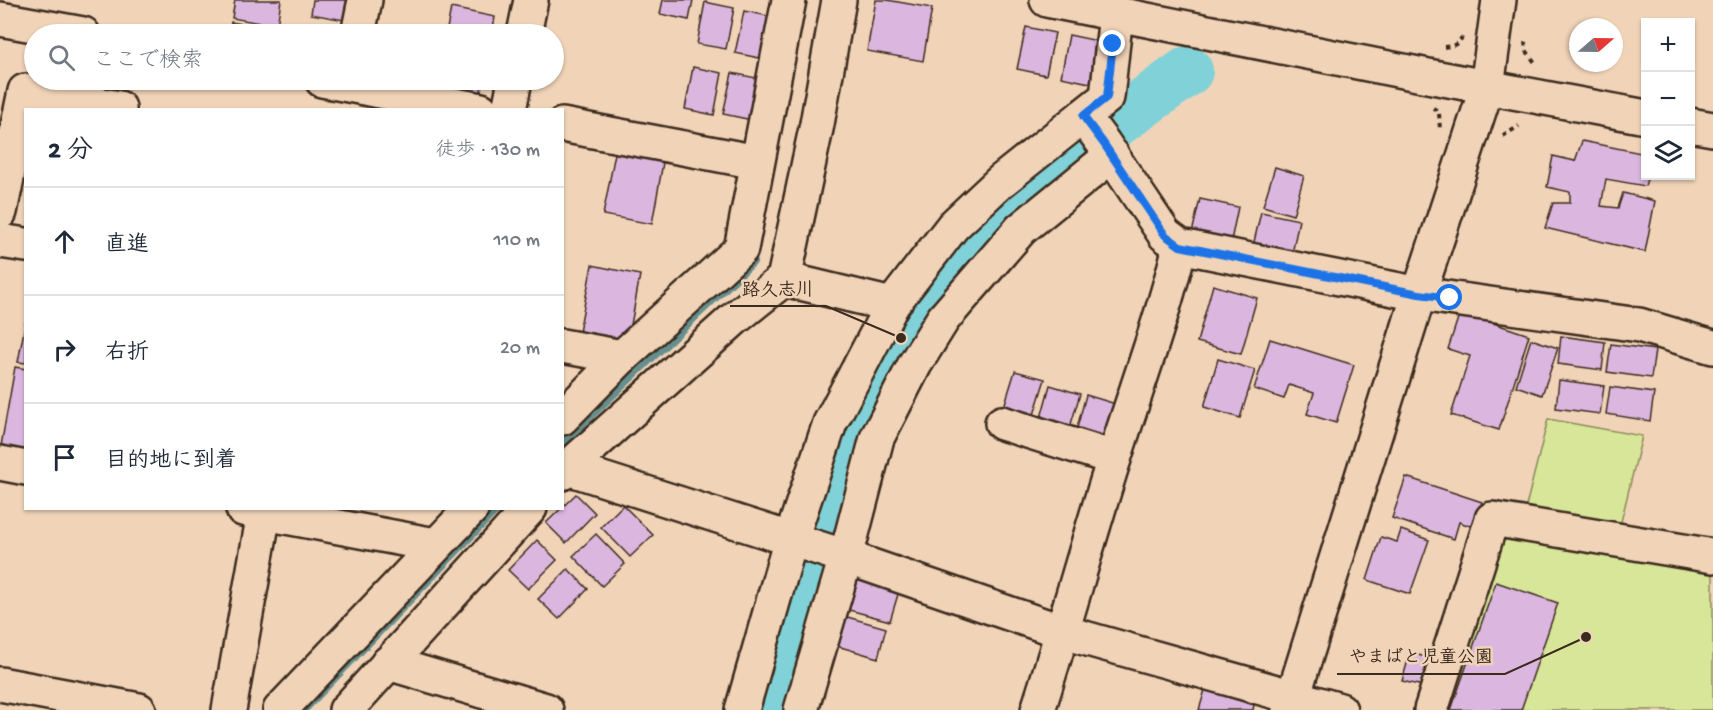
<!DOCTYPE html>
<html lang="ja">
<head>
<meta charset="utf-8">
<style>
  body { margin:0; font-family:"Gochi Hand","Klee One",sans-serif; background:#f2f2f3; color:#1f2937 }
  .controls { position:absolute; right:18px; top:18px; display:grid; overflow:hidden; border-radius:0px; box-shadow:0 2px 4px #0004 }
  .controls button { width:54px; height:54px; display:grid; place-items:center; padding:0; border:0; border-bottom:2px solid #e0e1e3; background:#fff; color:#1f2937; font:30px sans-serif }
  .compass { position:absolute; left:1569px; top:18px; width:54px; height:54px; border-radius:50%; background:#fff; box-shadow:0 2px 4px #0004; rotate:70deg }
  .stop { position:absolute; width:18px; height:18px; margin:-14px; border:4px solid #1a73e8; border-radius:50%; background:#fff }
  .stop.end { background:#1a73e8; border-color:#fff; box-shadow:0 2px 6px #0008 }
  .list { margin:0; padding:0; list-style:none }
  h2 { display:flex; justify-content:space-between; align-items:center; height:78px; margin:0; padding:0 24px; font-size:26px }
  h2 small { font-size:20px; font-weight:400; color:#747a83 }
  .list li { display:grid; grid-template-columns:39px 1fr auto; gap:18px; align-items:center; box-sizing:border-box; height:108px; padding:0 24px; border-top:2px solid #e0e1e3 }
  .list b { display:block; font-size:22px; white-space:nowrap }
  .list em { font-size:20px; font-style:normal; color:#747a83 }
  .icon { flex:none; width:33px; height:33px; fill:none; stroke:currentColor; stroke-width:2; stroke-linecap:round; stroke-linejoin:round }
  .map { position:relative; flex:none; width:1713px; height:710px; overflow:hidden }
  .search { position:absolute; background:#fff; box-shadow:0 2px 4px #0004; left:24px; top:24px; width:540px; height:66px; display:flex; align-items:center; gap:15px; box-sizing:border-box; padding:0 21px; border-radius:33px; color:#747a83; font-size:22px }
  .panel { position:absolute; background:#fff; box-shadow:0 2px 4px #0004; left:24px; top:108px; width:540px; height:402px; border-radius:0px }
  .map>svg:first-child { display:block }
  .green { fill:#d8e699; stroke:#8a885c; stroke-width:1.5 }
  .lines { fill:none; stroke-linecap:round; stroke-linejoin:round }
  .stream { stroke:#658f8e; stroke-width:8 }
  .river { stroke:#81d2d8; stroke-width:50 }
  .building { fill:#dbb6df; stroke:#3b2a1e; stroke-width:1.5 }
  .minor-casing { stroke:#3b2a1e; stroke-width:38 }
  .path { stroke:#3b2a1e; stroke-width:4; stroke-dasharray:4.5 4.5; stroke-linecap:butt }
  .minor { stroke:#f1d4b8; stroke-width:33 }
  .route { stroke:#1a73e8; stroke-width:8 }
  .leader { fill:none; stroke:#3b2a1e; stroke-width:2 }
  .callout-dot { fill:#3b2a1e; stroke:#f1d4b8; stroke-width:2 }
  .callout-label { font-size:18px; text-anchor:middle; font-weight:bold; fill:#3b2a1e; stroke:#f1d4b8; stroke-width:5; stroke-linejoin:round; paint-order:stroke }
</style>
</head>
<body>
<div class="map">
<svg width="1713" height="710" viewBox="0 0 1713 710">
  <rect width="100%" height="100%" fill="#f1d4b8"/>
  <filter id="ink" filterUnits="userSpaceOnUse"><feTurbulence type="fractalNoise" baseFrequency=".0167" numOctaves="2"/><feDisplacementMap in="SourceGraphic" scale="12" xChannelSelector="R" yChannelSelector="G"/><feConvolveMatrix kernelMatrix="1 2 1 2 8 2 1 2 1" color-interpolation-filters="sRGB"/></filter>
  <g filter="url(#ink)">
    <g class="green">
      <path d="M1548,419L1642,436L1619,530L1524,514Z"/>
      <path d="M1495,526L1713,563V710H1437Z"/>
    </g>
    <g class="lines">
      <g class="stream">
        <path d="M562,443L753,262L756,248"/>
        <path d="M304,710L498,508"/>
      </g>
      <path class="river" d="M773,710L810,567L901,338L1040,177L1188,71"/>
    </g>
    <g class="building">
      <path d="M235,0H281L277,26L232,18Z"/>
      <path d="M313,0H359L355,22L311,14Z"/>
      <path d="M663,0H693L689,20L660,14Z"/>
      <path d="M876,0H887L932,8L923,61L867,51Z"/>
      <path d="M705,2L734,8L726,49L697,44Z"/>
      <path d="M451,8L495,17L492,34H446Z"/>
      <path d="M744,11L773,17L764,59L735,53Z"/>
      <path d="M231,22L275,30V34H229Z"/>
      <path d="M1026,27L1055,33L1046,75L1017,69Z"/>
      <path d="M1069,35L1098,41L1090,83L1061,77Z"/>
      <path d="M693,67L722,73L714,115L685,109Z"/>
      <path d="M732,73L761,79L752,120L723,114Z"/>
      <path d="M436,80H483L480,97L435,89Z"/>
      <path d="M1582,141L1646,154V176H1648L1645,186L1606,179L1601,206L1618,208L1623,193L1655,201L1645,252L1545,228L1553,203H1570V192L1547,187L1553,156L1575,161Z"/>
      <path d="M616,148L664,157L652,224L603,215Z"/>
      <path d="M1275,167L1304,176L1293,215L1263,206Z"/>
      <path d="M1200,199L1238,207L1231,241L1192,233Z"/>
      <path d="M1261,212L1299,220L1292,254L1253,246Z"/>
      <path d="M592,265L640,275L628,342L579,332Z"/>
      <path d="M1213,285L1257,298L1241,354L1197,342Z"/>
      <path d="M1460,312L1529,335L1499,430L1451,415L1470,356L1448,349Z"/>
      <path d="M26,320V363L18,362Z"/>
      <path d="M1561,336L1605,342L1602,370L1558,364Z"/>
      <path d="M1270,339L1354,365L1336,423L1307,414L1314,393L1289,385L1284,399L1254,389Z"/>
      <path d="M1531,339L1558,348L1542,395L1516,386Z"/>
      <path d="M1611,344L1655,350L1651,378L1607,372Z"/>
      <path d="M1218,359L1255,370L1240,418L1204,407Z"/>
      <path d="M15,367L26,369V450L1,446Z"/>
      <path d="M1015,371L1045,379L1033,418L1003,410Z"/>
      <path d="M1559,380L1604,386L1600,414L1556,408Z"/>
      <path d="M1050,385L1080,394L1068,434L1039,425Z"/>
      <path d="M1610,387L1654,393L1650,421L1606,414Z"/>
      <path d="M1086,395L1116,404L1105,443L1075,435Z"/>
      <path d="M1406,477L1482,502L1473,527L1459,522L1454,539L1392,518Z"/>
      <path d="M576,494L595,513L566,543L546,523Z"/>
      <path d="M623,505L653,535L630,557L601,527Z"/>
      <path d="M1401,530L1429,540L1410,594L1367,580L1381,537L1397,542Z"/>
      <path d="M596,534L625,564L602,586L573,556Z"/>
      <path d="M537,540L557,560L528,589L508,570Z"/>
      <path d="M568,569L588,589L559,619L538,599Z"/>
      <path d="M858,580L899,591L890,621L849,610Z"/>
      <path d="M1496,582L1558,603L1521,710H1451Z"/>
      <path d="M844,616L886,628L878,658L837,646Z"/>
      <path d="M1410,653L1430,658L1423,686L1402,681Z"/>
      <path d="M1205,690L1254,705L1253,710H1199Z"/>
    </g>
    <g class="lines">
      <defs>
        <g id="minor">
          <path d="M1047,0L1433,77L1646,117"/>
          <path d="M1116,14L1107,97L1083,116L1104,144L1165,235L1180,246L1419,294L1639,325L1713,347"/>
          <path d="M0,19L83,34"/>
          <path d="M358,34L365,0"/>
          <path d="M524,34L531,0"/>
          <path d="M322,80L481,110"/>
          <path d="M509,110L515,80"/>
          <path d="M562,125L757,162"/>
          <path d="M1690,125L1713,129"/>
          <path d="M0,212L25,91L119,108V110"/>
          <path d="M0,241L26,245"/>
          <path d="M784,279L892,305"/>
          <path d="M562,346L622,357"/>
          <path d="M562,418L622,357L741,249L789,0"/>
          <path d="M1002,423L1114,458"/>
          <path d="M0,463L26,468"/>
          <path d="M568,468L834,553L1063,632L1340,710"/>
          <path d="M562,473L734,319L784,279L817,124L839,0"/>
          <path d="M243,509L435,545"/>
          <path d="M388,663L546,710"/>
          <path d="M0,684L139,710"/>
          <path d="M229,710L264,513"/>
          <path d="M280,710L472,508"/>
          <path d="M346,710L530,508"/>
          <path d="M742,710L791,539L830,423L892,305L953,226L1000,182L1083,116"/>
          <path d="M801,710L846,557L877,438L915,364L943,319L1021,229L1112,155"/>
          <path d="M1038,710C1065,626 1088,540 1115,456C1137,386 1163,317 1180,246"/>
          <path d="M1289,710L1419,294L1487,87L1499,0"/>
          <path d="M1431,710L1492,519L1713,556"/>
        </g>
      </defs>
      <use href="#minor" class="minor-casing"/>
      <g class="path">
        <path d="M1525,42L1526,50L1536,64"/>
        <path d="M1444,47C1452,46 1458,45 1462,37"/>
        <path d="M1433,108L1439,112L1440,131"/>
        <path d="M1503,136L1519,126"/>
      </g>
      <use href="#minor" class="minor"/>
    </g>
  </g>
  <g class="lines" filter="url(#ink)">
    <path class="route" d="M1113,44L1107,97L1083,116L1104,144L1165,235L1180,246L1419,294L1450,298"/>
  </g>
  <path class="leader" d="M901 338L826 306H730M1586 637L1505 674H1337"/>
  <g class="callout-dot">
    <circle cx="901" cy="338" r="6"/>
    <circle cx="1586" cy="637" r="6"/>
  </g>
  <g class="callout-label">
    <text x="778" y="295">路久志川</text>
    <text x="1421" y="662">やまばと児童公園</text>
  </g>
</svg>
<div class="controls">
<button>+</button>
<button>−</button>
<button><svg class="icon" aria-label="layers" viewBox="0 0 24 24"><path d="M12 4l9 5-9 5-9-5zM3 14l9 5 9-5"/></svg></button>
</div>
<svg class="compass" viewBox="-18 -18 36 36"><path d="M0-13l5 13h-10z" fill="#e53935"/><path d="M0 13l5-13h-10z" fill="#747a83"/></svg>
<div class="stop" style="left:1450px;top:298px"></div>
<div class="stop end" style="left:1113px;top:44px"></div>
<div class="search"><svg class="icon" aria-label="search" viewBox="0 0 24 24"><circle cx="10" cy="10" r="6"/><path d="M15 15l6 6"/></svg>ここで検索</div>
<section class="panel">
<h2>2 分<small>徒歩 · 130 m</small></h2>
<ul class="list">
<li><svg class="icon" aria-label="ahead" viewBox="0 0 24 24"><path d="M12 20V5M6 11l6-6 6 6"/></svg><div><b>直進</b></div><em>110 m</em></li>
<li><svg class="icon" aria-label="right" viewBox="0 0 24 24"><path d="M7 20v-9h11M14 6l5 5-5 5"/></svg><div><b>右折</b></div><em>20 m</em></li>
<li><svg class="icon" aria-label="arrive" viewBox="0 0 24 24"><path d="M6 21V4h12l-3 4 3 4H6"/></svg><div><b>目的地に到着</b></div></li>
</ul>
</section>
</div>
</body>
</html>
